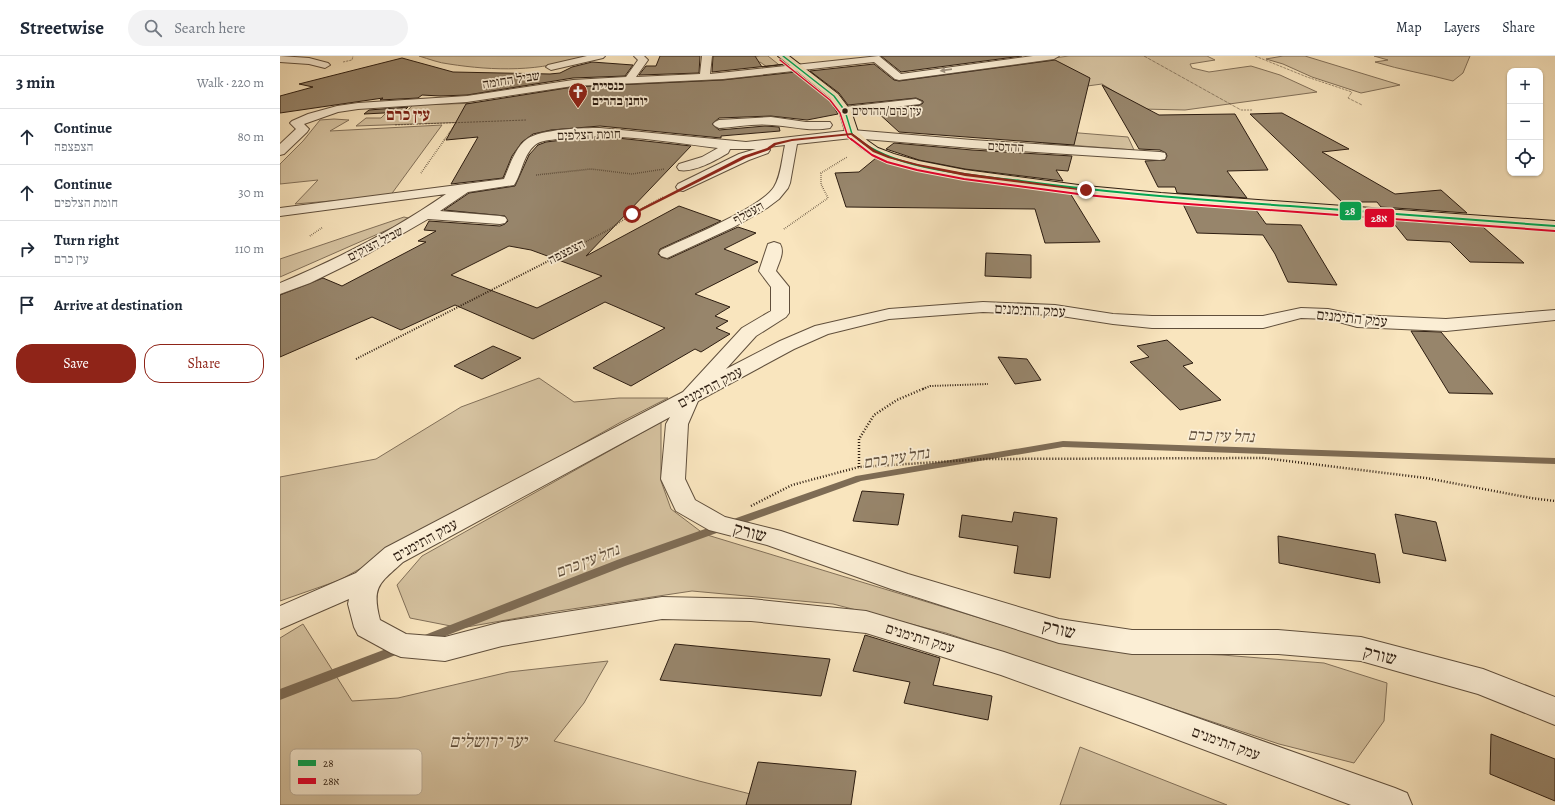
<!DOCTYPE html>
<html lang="en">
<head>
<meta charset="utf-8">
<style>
  body { margin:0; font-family:Alegreya,"Frank Ruhl Libre",serif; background:#f2f2f3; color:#1f2937 }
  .controls { position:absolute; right:12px; top:12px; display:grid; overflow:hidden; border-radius:8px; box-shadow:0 1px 3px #0004 }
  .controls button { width:36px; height:36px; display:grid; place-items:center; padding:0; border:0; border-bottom:1px solid #e0e1e3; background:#fff; color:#1f2937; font:20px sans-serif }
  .stop { position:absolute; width:12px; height:12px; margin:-9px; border:3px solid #8f2418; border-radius:50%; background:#fff }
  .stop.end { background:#8f2418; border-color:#fff; box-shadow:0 1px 4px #0008 }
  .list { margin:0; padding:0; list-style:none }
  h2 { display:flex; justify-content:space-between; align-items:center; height:52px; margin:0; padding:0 16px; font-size:17px }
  h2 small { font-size:13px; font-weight:400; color:#747a83 }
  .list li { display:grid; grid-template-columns:26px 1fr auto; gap:12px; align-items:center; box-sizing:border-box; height:56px; padding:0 16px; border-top:1px solid #e0e1e3 }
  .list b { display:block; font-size:15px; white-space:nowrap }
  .list p { margin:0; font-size:13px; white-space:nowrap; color:#747a83 }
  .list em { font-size:13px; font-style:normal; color:#747a83 }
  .actions { display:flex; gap:8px; padding:12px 16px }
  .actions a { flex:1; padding:9px 0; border:1px solid #8f2418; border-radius:16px; text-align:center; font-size:14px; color:#8f2418 }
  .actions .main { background:#8f2418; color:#fff }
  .icon { flex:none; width:22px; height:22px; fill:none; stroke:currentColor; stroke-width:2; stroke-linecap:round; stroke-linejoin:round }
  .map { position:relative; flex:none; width:1275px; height:749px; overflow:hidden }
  header { display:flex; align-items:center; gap:24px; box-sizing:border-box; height:56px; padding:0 20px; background:#fff; border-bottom:1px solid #e0e1e3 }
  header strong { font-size:19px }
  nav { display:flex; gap:22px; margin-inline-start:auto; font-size:14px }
  .search { width:280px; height:36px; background:#f2f2f3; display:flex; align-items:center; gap:10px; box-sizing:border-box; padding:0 14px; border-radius:22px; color:#747a83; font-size:15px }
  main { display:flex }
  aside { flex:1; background:#fff }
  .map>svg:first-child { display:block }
  .green { fill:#d6c3a1; stroke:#827059 }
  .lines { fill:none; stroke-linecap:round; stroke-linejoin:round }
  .stream { fill:#7e6c55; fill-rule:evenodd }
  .building { fill:#97856b; stroke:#2d1d11; fill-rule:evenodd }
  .minor-casing { stroke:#604f3c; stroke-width:2 }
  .major-casing { stroke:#2d1d11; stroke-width:2 }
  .path-far3 { stroke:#2d1d11; stroke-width:1; stroke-dasharray:0.5 1; stroke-linecap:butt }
  .path-far2 { stroke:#2d1d11; stroke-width:1.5; stroke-dasharray:0.5 1.5; stroke-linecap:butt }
  .path-far1 { stroke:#2d1d11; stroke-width:2; stroke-dasharray:1 1.5; stroke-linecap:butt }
  .path { stroke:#2d1d11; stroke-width:2.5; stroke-dasharray:1 2; stroke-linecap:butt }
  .minor { fill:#fbeed5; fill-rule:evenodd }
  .major { fill:#f9e5be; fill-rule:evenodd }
  .bus-1-far1-casing { stroke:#fbeed5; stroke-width:3 }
  .bus-1-casing { stroke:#fbeed5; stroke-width:4 }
  .bus-2-far1-casing { stroke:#fbeed5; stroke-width:3 }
  .bus-2-casing { stroke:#fbeed5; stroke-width:4 }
  .bus-1-far1 { stroke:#00a651; stroke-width:1.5 }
  .bus-1 { stroke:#00a651; stroke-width:2 }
  .bus-2-far1 { stroke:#e4002b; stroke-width:1.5 }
  .bus-2 { stroke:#e4002b; stroke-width:2 }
  .oneway { fill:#9e907d }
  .route { fill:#8f2418 }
  .bus-dot { fill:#2d1d11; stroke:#fbeed5; stroke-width:1.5 }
  .labels { text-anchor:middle; stroke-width:3.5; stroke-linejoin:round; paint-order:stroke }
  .far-bus-label { font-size:12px; fill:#2d1d11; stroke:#fbeed5; text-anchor:start }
  .far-street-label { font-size:13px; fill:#2d1d11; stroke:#fbeed5 }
  .far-poi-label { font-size:13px; font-weight:bold; fill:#2d1d11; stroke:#fbeed5; text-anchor:start }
  .street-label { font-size:15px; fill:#2d1d11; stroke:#fbeed5 }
  .far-district-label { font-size:16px; font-weight:bold; fill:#7a1f14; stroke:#fbeed5 }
  .water-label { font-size:16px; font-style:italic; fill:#63523f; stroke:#fbeed5 }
  .near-street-label { font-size:18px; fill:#2d1d11; stroke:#fbeed5 }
  .near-park-label { font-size:18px; font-style:italic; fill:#604f3c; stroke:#fbeed5 }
  .key { fill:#fbeed5; stroke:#bdaf9a; stroke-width:1 }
  .key-label { font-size:11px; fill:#2d1d11 }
  .line-badge { stroke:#fbeed5; stroke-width:1.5 }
  .badge-label { font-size:11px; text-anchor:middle; font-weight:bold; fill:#fff }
</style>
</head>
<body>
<header>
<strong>Streetwise</strong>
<div class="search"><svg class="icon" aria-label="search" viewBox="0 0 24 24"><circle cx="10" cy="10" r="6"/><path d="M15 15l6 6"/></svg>Search here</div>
<nav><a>Map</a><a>Layers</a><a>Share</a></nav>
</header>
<main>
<aside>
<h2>3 min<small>Walk · 220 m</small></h2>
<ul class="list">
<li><svg class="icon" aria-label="ahead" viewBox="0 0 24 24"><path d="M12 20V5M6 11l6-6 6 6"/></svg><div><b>Continue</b><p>הצפצפה</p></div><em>80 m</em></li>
<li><svg class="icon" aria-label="ahead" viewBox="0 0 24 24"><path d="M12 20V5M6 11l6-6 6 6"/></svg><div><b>Continue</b><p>חומת הצלפים</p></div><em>30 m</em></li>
<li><svg class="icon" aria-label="right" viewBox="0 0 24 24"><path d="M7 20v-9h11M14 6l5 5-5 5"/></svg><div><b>Turn right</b><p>עין כרם</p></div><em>110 m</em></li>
<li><svg class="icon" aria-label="arrive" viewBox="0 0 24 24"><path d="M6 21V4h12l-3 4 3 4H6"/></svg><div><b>Arrive at destination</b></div></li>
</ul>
<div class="actions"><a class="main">Save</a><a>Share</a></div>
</aside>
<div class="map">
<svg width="1275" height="749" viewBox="0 0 1275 749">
  <rect width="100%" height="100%" fill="#f9e5be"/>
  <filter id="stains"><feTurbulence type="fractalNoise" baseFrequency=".005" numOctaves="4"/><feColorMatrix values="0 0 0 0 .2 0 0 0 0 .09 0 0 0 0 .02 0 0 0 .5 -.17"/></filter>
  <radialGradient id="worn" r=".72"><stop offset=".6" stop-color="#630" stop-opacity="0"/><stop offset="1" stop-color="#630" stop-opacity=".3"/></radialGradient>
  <g class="green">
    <path d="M139,0H304C261,16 214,15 169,8C159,7 149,3 139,0Z"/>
    <path d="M480,0H488L503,12L490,13L480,6L470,7L467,2Z"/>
    <path d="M789,0H927L935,4L910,8L912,12L929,16L971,10L1000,19L1037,36L905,54L862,53L822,28L763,36L709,19L701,11Z"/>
    <path d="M1003,0H1025L1120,29L1081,37L1032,21L1003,8L986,3Z"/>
    <path d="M1094,0H1190L1183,17L1173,25C1147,18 1121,14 1095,6L1108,4Z"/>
    <path d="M201,47L273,63L76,70L86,62H101L106,57H125L133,49Z"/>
    <path d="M54,63L69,64L50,75L162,69L110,140L15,148L38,124L0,128V108L23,85L40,64Z"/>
    <path d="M775,75L848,81L854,94L763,87Z"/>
    <path d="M124,161L132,163L0,221V203Z"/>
    <path d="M259,322L294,346L339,342H388L341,366L60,524L0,545V421L96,403L181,351Z"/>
    <path d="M381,366V425L391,453L424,478L785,588L864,596L942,599L1044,607L1107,627L1104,665L1074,707L999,688L666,577L553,548L412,535L272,556L181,572L130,562L117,529L142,500Z"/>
    <path d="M23,568L72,645L118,642L229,616L328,605L304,647L274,685L419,725L514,749H0V582Z"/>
    <path d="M800,691L947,749H780Z"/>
  </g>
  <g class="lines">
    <g class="stream">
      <path d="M783,385L1275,402V408L783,391L581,425L345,510L145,588L141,590L137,588L135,585L137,582L337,504L576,420Z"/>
      <path d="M122,587L126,589L128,592L126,595L0,644V633Z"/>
    </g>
  </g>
  <g class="building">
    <path d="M380,0H420L419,17L359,19L366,10H376Z"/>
    <path d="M433,0H475L482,11L506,8L432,16Z"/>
    <path d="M601,0H742L621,16Z"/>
    <path d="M122,2L173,16L270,18L280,17L292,11L312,6L353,9L345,20L293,22L187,39L160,40L142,39L138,42L100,44L103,42L0,57V40L33,31L19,28Z"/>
    <path d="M775,4L810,22L794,89L619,76L596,55L640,49L643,47V45L636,42L568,49L559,37L530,15L594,8L614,24L619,25Z"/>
    <path d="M516,16L549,43L558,58L527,64L491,60L439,62L432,68L439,74L485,70L499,71L500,75L441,80V82L320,70L271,74L253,78L242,86L232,100L223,122L171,128L198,81L166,84L186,48L293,31L443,24Z"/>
    <path d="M822,29L879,59L955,58L988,114L947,115L967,142L897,137L895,131H878L865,105L885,104L887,100L886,97L880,94L859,93Z"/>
    <path d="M128,51L123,56L84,58L89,54Z"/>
    <path d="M1002,57L1069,93L1042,96L1115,138L1161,134L1187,157L1101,151L1097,146H1062L970,58Z"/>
    <path d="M298,82H338L411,90L306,200L399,150L441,165L380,193L378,198L381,201L388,203L458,171L476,177L444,193L478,206L415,238L450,251L435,260L448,265L436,272L450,278L421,296L415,293L351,330L313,312L385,272L325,246L253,283L175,249L121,274L92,261L0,301V239L43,222L62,230L146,186L138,185L156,175L144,174L149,165L220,170L225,168L228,165L225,160L164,154L189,137L235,130L249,99L258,89L266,86ZM229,190L251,194L322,220L257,252L171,219Z"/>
    <path d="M614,87L692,94L792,100L788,115L776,114L783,125L685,113L639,104L606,93Z"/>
    <path d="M596,102L638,114L685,123L790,137L820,186L765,187L755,153L566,151L555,117L579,116Z"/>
    <path d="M903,148L976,154L986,168L1021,169L1057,229L1008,226L995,198L983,179L917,177Z"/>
    <path d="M1111,164L1203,171L1244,207L1190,206L1170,186L1127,184Z"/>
    <path d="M706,197L751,199V222L705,220Z"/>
    <path d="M1131,275L1161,276L1213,338L1169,337Z"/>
    <path d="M887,284L913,307L903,310L941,344L900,354L850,306L869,301L857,290Z"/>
    <path d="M213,290L241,302L202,323L174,310Z"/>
    <path d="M718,301L747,303L761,324L735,328Z"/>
    <path d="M582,435L624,438L618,469L573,465Z"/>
    <path d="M734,456L777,462L770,522L734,517L738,490L679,481L682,459L732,466Z"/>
    <path d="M1115,458L1156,466L1166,505L1123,497Z"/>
    <path d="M998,480L1095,498L1100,527L999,507Z"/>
    <path d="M585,579L660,602L653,629L712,640L708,664L624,647L630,626L573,615Z"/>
    <path d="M395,588L550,603L541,640L380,624Z"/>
    <path d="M1211,678L1275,703V745L1210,718Z"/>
    <path d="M478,706L576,715L571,749H466Z"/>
  </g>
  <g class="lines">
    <defs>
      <g id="minor">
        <path d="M0,0L29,2L48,7L50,9L45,12L29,8L0,6Z"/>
        <path d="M307,0H325L323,2L271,14L266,11L268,9Z"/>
        <path d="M354,0H364L368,4L356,21L420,18L422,0H432L430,18L599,0L621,18L753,0H779L774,3L619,24L615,23L594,6L443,23L293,30L187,46L78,53L58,56L24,68L29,73L27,76L4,98L0,99V88L16,73L10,67L12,65L28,58L57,50L78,47L187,40L293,24L346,21L358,4Z"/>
        <path d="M636,43L642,46L640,48L564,57L560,56L558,54L560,52L564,51Z"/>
        <path d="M491,61L526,66H550L552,69L550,72C530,76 511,70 492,69C475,67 456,71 439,72L435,70L433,68L435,66L439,64Z"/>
        <path d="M320,72L466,86L572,74L692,84L880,96L885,97L886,100L885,103L880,104L692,92L572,82L517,88L510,127L508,132L499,143L487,152L454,171L387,202L381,200L379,197L381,194C406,182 481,152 494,131C501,120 502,102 505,89L488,91L490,94L488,97L469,104L403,135L398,134L396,131L398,128L459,98L476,93H450L448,97C436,104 414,117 399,114L397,111L399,108L422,101L438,92C385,86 332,75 278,83C271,84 261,84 255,89C243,99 242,117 234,129L188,136L160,155L220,160L225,161L227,164L225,167L220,168L148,163L77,204L30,227L0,238V227C58,203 114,174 166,138L0,160V152L224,123C230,109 235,92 247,83C261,73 303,72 320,72Z"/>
        <path d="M494,186L500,188C505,196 499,206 496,215L509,231V257L506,261L476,280L446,313L500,285L535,270L609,253L703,246L775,249L833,258L872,260H983L1021,252L1048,253L1077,259L1166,263L1275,254V264L1166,275L1077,271L1048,263L1021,262L983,272H872L833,268L775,259L703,256L609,263L548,278L514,293L418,345L408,368L405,423L415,444L445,461L501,475L628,518L779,563L852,574H998L1081,581L1203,613L1275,641V669L1198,638L1081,605L998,598H852L779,587L611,533L487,489L429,474L396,455L381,423L386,368L390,361L123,506C100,527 91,530 100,564L126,578L165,581L222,566L382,541L471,543L586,555L724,596L864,643L1115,732L1127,737L1132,749H1071L856,668L721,619L586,577L471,565L382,563L222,590L165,605L121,601L111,597L78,579L74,571L68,548L69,543L0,573V550L76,517L105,492L403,336L462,272L491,255V231L479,215L488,188Z"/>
      </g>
      <path id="major" d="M498,0H509L558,38L571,55L578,76L588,85L598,92L614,98L639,105L685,114L806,130L881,137L1275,165V175L881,145L806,138L685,122L638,113L604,104L590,98L580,91L566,78L559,55L550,42Z"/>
    </defs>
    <use href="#minor" class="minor-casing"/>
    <use href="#major" class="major-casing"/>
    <g class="path-far3">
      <path d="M864,0L961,54H973"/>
      <path d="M975,0L1027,21L1072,36L1068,42L1082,49"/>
      <path d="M63,6L72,4L73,0"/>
      <path d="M115,69L246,64"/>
      <path d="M164,84L176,67"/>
    </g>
    <g class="path-far2">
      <path d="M141,117L165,83"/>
      <path d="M256,119L311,113L352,118L384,113"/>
      <path d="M504,173L548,142L541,128V117L567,101"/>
      <path d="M30,180L43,171"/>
      <path d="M292,193L330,173L352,158L383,141"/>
    </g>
    <g class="path-far1">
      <path d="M76,303L294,192"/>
      <path d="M643,333L650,330L708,328"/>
    </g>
    <g class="path">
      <path d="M579,411V383L594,359L617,344L645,332"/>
      <path d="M471,450L512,429L579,411L706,403L983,402L1146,422L1251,442L1275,445"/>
    </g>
    <use href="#minor" class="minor"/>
    <use href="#major" class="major"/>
    <defs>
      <path id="bus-1-far1" d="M503,0L554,40L565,55L572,78L580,84"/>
      <path id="bus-1" d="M578,83C615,114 694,119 741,125C830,137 920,144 1010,150C1098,157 1187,163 1275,170"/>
      <path id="bus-2-far1" d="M500,4L550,44L560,57L568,81L572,84"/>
      <path id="bus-2" d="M571,83L592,99L607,106L637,114L684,123L806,139L881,146L1275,175"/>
    </defs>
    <use href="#bus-1-far1" class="bus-1-far1-casing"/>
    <use href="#bus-1" class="bus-1-casing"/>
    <use href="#bus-2-far1" class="bus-2-far1-casing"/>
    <use href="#bus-2" class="bus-2-casing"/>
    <use href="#bus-1-far1" class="bus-1-far1"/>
    <use href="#bus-1" class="bus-1"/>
    <use href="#bus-2-far1" class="bus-2-far1"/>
    <use href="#bus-2" class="bus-2"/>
  </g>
  <defs><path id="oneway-solid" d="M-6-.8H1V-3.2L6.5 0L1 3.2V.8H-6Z"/></defs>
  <use class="oneway" href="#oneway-solid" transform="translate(666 14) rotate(172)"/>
  <path class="route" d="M572,77L595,94L611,101L638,108L685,117L808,134L806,135L685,120L638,110L608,102L593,96L571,79L512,85L496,89L489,94L466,102L353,159L350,158L463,100L487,92L494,87L512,83Z"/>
  <defs>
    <symbol id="church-pin" viewBox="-11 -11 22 30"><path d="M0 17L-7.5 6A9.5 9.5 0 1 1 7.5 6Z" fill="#8f2418" stroke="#fbeed5"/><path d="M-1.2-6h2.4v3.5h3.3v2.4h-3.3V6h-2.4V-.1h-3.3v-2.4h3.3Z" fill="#fff"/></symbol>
  </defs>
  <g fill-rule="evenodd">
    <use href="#church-pin" x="287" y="25" width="22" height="30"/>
  </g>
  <circle class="bus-dot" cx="565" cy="55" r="3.5"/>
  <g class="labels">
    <g class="far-bus-label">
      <text x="572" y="59">עין כרם/ההדסים</text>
    </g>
    <g class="far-street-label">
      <text transform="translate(231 23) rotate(-9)" y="5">שביל החומה</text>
      <text transform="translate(309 78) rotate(-2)" y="5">חומת הצלפים</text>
      <text transform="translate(726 90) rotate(3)" y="5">ההדסים</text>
      <text transform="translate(468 156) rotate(-29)" y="5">העטלף</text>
      <text transform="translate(95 187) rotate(-27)" y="5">שביל הצוקים</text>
      <text transform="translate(286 195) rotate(-27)" y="5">הצפצפה</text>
    </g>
    <g class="far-poi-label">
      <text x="312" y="34">כנסיית<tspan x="312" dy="15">יוחנן בהרים</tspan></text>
    </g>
    <g class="street-label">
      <text transform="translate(750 254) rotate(3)" y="5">עמק התימנים</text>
      <text transform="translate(1072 262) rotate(6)" y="5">עמק התימנים</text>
      <text transform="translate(430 331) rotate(-28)" y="5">עמק התימנים</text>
      <text transform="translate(145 484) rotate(-29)" y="5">עמק התימנים</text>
      <text transform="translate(640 582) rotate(17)" y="5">עמק התימנים</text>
      <text transform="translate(946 687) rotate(20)" y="5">עמק התימנים</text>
    </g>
    <g class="far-district-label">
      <text x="128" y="64">עין כרם</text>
    </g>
    <g class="water-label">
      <text transform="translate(941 379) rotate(2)" y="6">נחל עין כרם</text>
      <text transform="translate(616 401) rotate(-9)" y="6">נחל עין כרם</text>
      <text transform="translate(307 504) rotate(-21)" y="6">נחל עין כרם</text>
    </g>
    <g class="near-street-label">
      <text transform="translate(470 476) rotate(15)" y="6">שורק</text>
      <text transform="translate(779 573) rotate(13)" y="6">שורק</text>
      <text transform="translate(1100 599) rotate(14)" y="6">שורק</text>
    </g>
    <g class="near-park-label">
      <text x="208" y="691">יער ירושלים</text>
    </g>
  </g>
  <rect x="10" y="693" width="132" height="46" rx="6" class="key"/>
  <rect x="18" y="704" width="18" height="6" fill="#00a651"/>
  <rect x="18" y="722" width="18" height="6" fill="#e4002b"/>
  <g class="key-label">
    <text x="43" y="711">28</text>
    <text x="43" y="729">28א</text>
  </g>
  <g class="line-badge">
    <rect x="1059" y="145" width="23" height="20" rx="4" fill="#00a651"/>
    <rect x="1084" y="152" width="31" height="20" rx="4" fill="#e4002b"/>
  </g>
  <g class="badge-label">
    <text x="1070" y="159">28</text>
    <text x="1099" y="166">28א</text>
  </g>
  <rect width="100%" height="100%" filter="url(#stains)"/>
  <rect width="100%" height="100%" fill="url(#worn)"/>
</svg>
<div class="controls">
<button>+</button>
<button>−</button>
<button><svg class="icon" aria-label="locate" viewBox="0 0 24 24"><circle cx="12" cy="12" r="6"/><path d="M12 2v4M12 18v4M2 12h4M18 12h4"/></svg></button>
</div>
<div class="stop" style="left:352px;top:158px"></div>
<div class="stop end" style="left:806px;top:134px"></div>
</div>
</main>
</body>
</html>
